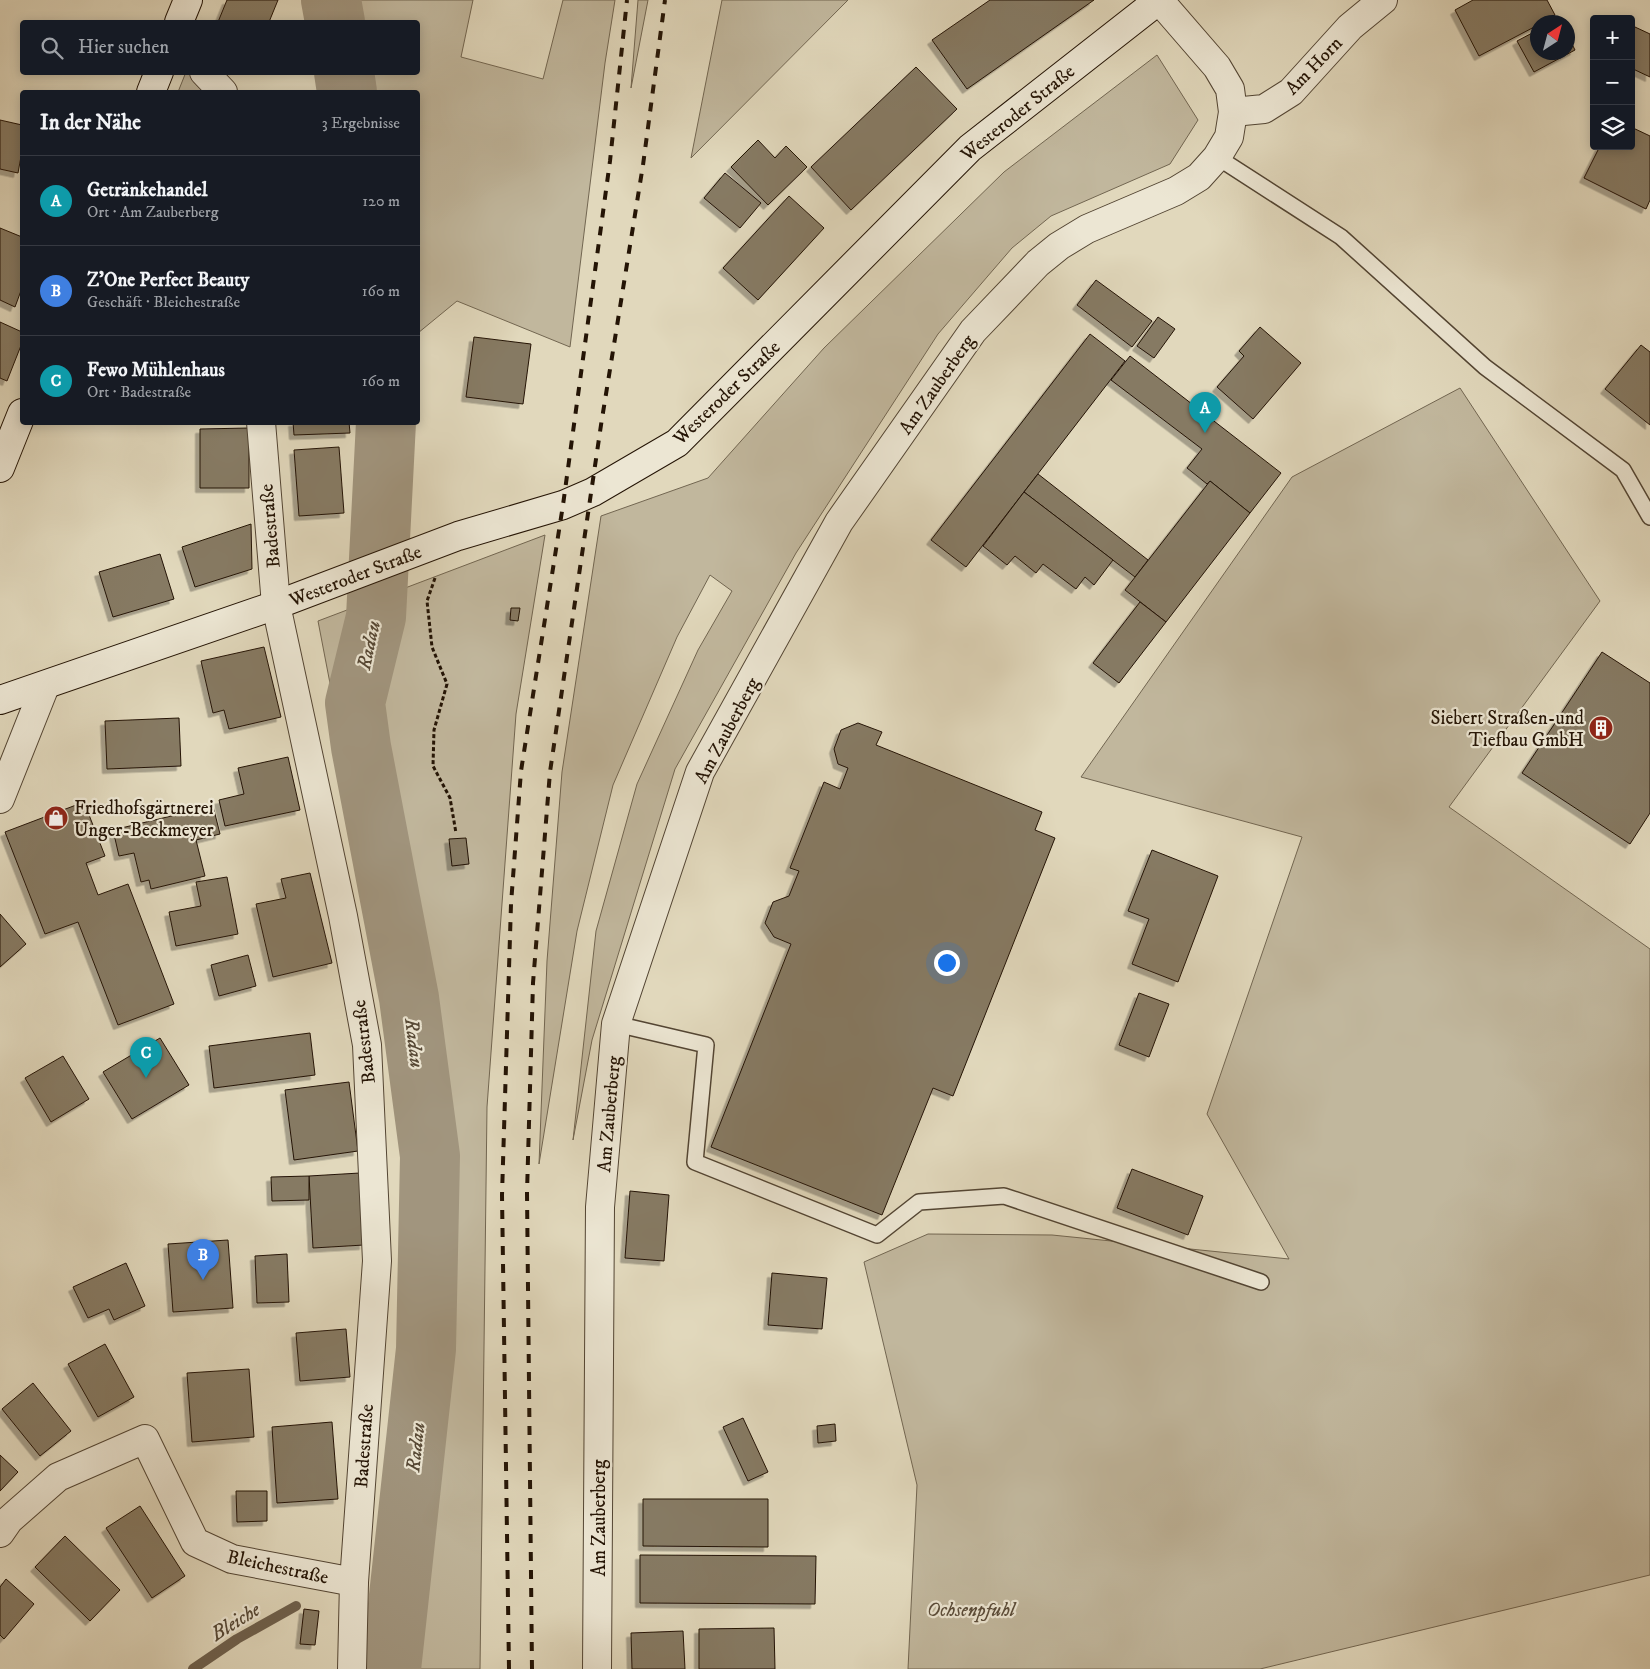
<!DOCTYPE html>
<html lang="de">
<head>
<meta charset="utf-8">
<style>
  body { margin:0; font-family:"IM FELL DW Pica",serif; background:#20242c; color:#f1f3f6 }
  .controls { position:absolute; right:15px; top:15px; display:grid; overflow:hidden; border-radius:5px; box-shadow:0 2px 12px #0003 }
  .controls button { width:45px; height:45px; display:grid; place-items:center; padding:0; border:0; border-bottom:1px solid #363941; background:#171b24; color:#f1f3f6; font:25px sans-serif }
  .compass { position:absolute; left:1530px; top:15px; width:45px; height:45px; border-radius:50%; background:#171b24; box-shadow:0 2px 12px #0003; rotate:36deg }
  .you { position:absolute; left:946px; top:962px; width:18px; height:18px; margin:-12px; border:4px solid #fff; border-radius:50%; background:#1a73e8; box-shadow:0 0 0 8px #1a73e833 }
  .badge { display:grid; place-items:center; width:32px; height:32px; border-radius:50%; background:#d93025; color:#fff; font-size:16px; font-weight:700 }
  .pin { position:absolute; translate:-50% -41px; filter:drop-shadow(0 1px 2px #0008) }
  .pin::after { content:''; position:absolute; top:26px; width:18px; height:15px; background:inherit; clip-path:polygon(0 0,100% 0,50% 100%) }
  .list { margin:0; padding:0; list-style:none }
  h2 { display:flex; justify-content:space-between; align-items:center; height:65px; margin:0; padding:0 20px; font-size:21px }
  h2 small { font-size:16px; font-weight:400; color:#9ea1a6 }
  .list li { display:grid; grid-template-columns:32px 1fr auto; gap:15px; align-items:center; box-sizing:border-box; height:90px; padding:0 20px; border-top:1px solid #363941 }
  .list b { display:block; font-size:19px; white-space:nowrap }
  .list p { margin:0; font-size:16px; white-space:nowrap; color:#9ea1a6 }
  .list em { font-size:16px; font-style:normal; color:#9ea1a6 }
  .icon { flex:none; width:28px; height:28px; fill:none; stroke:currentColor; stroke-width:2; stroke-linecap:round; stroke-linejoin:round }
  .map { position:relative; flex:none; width:1650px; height:1669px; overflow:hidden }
  .search { position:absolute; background:#171b24; box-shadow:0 2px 12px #0003; left:20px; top:20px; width:400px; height:55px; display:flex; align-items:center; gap:12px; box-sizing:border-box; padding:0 18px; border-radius:5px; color:#9ea1a6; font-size:19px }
  .panel { position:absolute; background:#171b24; box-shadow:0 2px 12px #0003; left:20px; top:90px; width:400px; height:335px; border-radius:5px }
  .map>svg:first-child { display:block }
  .green { fill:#c1b79d; stroke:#726651 }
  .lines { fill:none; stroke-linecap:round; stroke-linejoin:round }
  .stream { stroke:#6f614e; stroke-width:10 }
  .river { stroke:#a1957e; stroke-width:60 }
  .building { fill:#867a64; stroke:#241405; filter:url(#shadow) }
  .lane-casing { stroke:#534533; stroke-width:18 }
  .street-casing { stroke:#534533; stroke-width:30 }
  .secondary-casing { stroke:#241405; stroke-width:30 }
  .path { stroke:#241405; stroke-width:3; stroke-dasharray:4 2.5; stroke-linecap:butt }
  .lane { stroke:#ece6d3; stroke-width:15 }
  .street { stroke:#ece6d3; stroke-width:28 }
  .secondary { stroke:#ece6d3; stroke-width:28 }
  .rail { stroke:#241405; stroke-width:4; stroke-dasharray:9 9; stroke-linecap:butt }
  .labels { text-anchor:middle; stroke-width:4.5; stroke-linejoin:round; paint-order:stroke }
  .street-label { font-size:19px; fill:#241405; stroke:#ece6d3 }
  .poi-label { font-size:19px; fill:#241405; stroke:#ece6d3; text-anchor:end }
  .park-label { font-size:19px; font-style:italic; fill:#5b4d3a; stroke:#ece6d3 }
  .water-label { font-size:20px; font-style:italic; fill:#564835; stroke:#ece6d3 }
</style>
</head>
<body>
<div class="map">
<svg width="1650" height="1669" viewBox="0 0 1650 1669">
  <defs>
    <filter id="shadow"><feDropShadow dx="-4.5" dy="4.5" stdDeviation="0" flood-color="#0004"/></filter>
  </defs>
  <rect width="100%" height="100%" fill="#e1d8bc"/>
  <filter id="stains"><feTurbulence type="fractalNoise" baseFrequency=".004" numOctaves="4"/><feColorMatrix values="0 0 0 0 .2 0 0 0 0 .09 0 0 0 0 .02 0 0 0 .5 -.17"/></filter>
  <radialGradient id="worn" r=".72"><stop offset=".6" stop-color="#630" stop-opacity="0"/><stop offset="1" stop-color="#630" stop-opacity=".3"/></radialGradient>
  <g class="green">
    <path d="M345,0H473L461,57L543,79L563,0H615L605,63L570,347L457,301L418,333V92H360L356,73L418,72V22H348Z"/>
    <path d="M638,0H648L631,88Z"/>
    <path d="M722,0H848L691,158Z"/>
    <path d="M1157,55L1198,120L1170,164L1051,216L1012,248L938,334L796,553L675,769L592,1040L573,1140L596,931L637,784L698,650L732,591L710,575L677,637L613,785L577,931L539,1164L547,961L562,772L601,516L708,478L824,348L1004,172Z"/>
    <path d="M186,72L190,73L207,92H178Z"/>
    <path d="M1460,388L1600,601L1449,807L1650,949V1575L1260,1669H908L917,1485L864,1262L928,1234L1052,1235L1289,1259L1207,1114L1302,837L1081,777L1292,477Z"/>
    <path d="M545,535L516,714L487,1107L480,1669H383L413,1293L408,1089L318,621Z"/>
  </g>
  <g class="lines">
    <path class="stream" d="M193,1669L237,1639L296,1606"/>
    <g class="river">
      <path d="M331,0L335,22"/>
      <path d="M344,72L347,92"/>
      <path d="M386,422L376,617L355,703L361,747L409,998L430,1156L426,1349L391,1669"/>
    </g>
  </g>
  <g class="building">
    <path d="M227,0H278L269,22H218Z"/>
    <path d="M990,0H1094L967,89L932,40Z"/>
    <path d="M1473,0H1547L1555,15L1538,22V25L1479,56L1455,10Z"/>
    <path d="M1635,27L1650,34V77L1631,68V33Z"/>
    <path d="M1538,30V52H1568V36L1575,50L1534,72L1517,41Z"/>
    <path d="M916,67L957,109L851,210L811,167Z"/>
    <path d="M0,120L22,125V151L18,173L0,169Z"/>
    <path d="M1631,127L1650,136V200L1646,209L1584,178L1600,146H1631Z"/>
    <path d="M758,140L775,158L786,146L807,167L768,205L731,167Z"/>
    <path d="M725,173L761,203L740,228L704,198Z"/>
    <path d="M789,196L824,228L758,300L723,268Z"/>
    <path d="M0,228L22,237V288L15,307L0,300Z"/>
    <path d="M1096,280L1152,321L1132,347L1077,305Z"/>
    <path d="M1158,317L1175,329L1154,358L1137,346Z"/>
    <path d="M0,322L22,332V343L7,381L0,378Z"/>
    <path d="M1260,327L1301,363L1253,419L1217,387L1244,356L1239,351Z"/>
    <path d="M1090,334L1125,361L966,567L931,540Z"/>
    <path d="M474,337L531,344L523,404L466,397Z"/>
    <path d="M1641,345L1650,352V425L1605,389Z"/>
    <path d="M1130,356L1281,473L1250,513L1210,481L1207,484L1187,468L1202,449L1111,380Z"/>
    <path d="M293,422H349L350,433L294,435Z"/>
    <path d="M249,428V488H200V429Z"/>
    <path d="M339,447L344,513L299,516L294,450Z"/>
    <path d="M1038,474L1148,560L1135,577L1024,492Z"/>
    <path d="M1210,481L1250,513L1166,622L1125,590Z"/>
    <path d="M1024,492L1113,560L1094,585L1085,577L1076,589L1043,564L1036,573L1015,556L1007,565L983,546Z"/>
    <path d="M251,524L252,569L195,587L182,547Z"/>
    <path d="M160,554L174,599L113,617L99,572Z"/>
    <path d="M1140,602L1166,622L1119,683L1093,663Z"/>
    <path d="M511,608H520L518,621L510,620Z"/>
    <path d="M264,647L281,717L229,729L224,710L213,713L201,661Z"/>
    <path d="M1602,652L1650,683V813L1630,844L1522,773Z"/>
    <path d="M179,718L181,766L107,769L105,721Z"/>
    <path d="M858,723L882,732L876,745L1042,812L1035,830L1055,838L953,1096L933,1088L882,1215L711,1147L791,944L774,937L765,923L773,902L789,896L799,871L790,868L824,782L840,789L848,768L838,764L834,749L841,730Z"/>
    <path d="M288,757L300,810L225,826L219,800L244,794L238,768Z"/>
    <path d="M84,802L105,856L86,863L98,895L128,884L174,1004L118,1025L78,922L45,934L5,832Z"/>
    <path d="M213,806L220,834L196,840L205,876L151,889L149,880L141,882L134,853L119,856L113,830Z"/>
    <path d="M466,838L469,864L452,866L449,839Z"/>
    <path d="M1152,850L1218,876L1178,982L1132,964L1149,919L1128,911Z"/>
    <path d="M310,873L332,963L273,977L256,904L286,898L281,879Z"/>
    <path d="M227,877L238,934L176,946L169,912L201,906L196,882Z"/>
    <path d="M0,914L26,944L0,967Z"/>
    <path d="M248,955L256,986L219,996L211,965Z"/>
    <path d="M1139,993L1169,1004L1149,1057L1119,1045Z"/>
    <path d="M310,1033L315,1075L214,1088L209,1046Z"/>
    <path d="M160,1038L189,1085L132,1119L103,1072Z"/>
    <path d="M63,1056L89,1099L51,1122L25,1078Z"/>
    <path d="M349,1082L358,1151L294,1160L285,1090Z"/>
    <path d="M1132,1169L1203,1196L1188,1235L1117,1208Z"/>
    <path d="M360,1173L364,1245L313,1248L309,1176Z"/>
    <path d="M309,1176V1200L272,1201L271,1177Z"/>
    <path d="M630,1191L669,1195L664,1261L625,1258Z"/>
    <path d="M228,1240L233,1308L173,1312L168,1244Z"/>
    <path d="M287,1254L289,1302L257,1303L255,1256Z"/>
    <path d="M126,1263L145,1306L114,1320L109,1309L88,1318L73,1287Z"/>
    <path d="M772,1273L827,1278L822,1329L768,1325Z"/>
    <path d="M346,1329L350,1377L300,1381L296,1333Z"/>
    <path d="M105,1344L134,1397L98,1417L68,1364Z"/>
    <path d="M249,1369L254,1437L192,1442L187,1373Z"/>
    <path d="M33,1383L71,1431L40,1456L2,1409Z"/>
    <path d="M743,1418L768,1472L748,1481L723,1427Z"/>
    <path d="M332,1422L338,1499L277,1503L272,1427Z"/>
    <path d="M835,1424L836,1441L818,1443L817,1426Z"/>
    <path d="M0,1455L18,1472L0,1491Z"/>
    <path d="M236,1491H267V1521L237,1522Z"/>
    <path d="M643,1499H768V1547L643,1546Z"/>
    <path d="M140,1506L185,1576L152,1598L106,1528Z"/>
    <path d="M65,1536L120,1590L90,1621L35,1567Z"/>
    <path d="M640,1555L816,1556L815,1604L640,1603Z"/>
    <path d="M6,1579L34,1604L4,1639L0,1635V1587Z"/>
    <path d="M304,1609L319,1611L315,1645L300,1644Z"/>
    <path d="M774,1628L775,1669H699V1629Z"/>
    <path d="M683,1631L685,1669H632L631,1633Z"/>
  </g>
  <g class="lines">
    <defs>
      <g id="lane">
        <path d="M1217,157L1341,237L1485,367L1623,470L1650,517"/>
        <path d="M616,1024L706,1045L695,1162L877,1235L919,1202L1004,1196L1261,1282"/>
      </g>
      <g id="street">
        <path d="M204,72L223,92"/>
        <path d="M1233,112L1264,109L1291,92L1350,27L1383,0"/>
        <path d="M261,422L276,605L343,916L367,1045L377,1261L354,1582L352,1669"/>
        <path d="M0,799L45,686"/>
        <path d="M0,1533L9,1520L58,1477L145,1439L195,1542L232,1559L354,1582"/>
        <path d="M597,1669L600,1207L616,1024L700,772L839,522L973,331L1038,263L1059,246L1087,229L1176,191L1199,177L1217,157L1229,137L1233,112L1230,89L1217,67L1159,0"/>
      </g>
      <g id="secondary">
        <path d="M179,22L188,0"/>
        <path d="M151,92L159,72"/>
        <path d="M0,468L22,413"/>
        <path d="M0,700L276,605L458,536L563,505L593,492L677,443L970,148L1159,0"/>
      </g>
    </defs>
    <use href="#lane" class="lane-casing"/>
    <use href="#street" class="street-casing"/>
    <use href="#secondary" class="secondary-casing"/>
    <path class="path" d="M435,578L427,601L432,647L447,684L434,730L433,766L450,798L456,833"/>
    <use href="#lane" class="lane"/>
    <use href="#street" class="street"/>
    <use href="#secondary" class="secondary"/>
    <g class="rail">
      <path d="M509,1669L502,1195L511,904L521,771L563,505L610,161L627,0"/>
      <path d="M532,1669L527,1193L533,983L550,772L601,425L643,165L665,0"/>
    </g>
  </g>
  <defs>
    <symbol id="building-disc" viewBox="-11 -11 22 22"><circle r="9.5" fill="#8f2418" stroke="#ece6d3"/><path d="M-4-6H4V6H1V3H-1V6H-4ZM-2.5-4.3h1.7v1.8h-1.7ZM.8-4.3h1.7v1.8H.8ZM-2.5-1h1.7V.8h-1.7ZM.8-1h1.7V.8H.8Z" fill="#fff"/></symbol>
    <symbol id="shop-disc" viewBox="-11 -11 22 22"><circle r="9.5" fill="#8f2418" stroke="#ece6d3"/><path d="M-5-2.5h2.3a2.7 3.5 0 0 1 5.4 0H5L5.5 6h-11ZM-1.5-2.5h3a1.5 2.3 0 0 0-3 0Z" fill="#fff"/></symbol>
  </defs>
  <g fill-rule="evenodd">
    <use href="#building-disc" x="1587" y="714" width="28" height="28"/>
    <use href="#shop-disc" x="42" y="804" width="28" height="28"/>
  </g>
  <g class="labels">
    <g class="street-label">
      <text transform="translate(1313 65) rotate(-46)" y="7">Am Horn</text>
      <text transform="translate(1017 112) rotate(-39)" y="7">Westeroder Straße</text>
      <text transform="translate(936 384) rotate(-55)" y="7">Am Zauberberg</text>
      <text transform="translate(726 392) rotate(-44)" y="7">Westeroder Straße</text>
      <text transform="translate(269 526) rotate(-95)" y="7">Badestraße</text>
      <text transform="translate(355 575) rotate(-21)" y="7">Westeroder Straße</text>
      <text transform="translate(726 730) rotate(-62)" y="7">Am Zauberberg</text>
      <text transform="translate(363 1042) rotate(-97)" y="7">Badestraße</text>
      <text transform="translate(608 1114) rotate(-85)" y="7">Am Zauberberg</text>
      <text transform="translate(363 1446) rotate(-86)" y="7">Badestraße</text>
      <text transform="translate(598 1518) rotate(-90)" y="7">Am Zauberberg</text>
      <text transform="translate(278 1566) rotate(12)" y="7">Bleichestraße</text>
    </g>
    <g class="poi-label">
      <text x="1584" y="724">Siebert Straßen-und<tspan x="1584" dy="22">Tiefbau GmbH</tspan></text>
      <text x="74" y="814" text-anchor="start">Friedhofsgärtnerei<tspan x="74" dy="22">Unger-Beckmeyer</tspan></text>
    </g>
    <g class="park-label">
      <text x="971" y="1616">Ochsenpfuhl</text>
    </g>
    <g class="water-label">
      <text transform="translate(368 645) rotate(-78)" y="7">Radau</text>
      <text transform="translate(415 1043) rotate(83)" y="7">Radau</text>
      <text transform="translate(415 1447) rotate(-84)" y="7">Radau</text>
      <text transform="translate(235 1621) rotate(-32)" y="7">Bleiche</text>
    </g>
  </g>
  <rect width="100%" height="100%" filter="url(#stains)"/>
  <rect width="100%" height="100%" fill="url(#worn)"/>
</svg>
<div class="controls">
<button>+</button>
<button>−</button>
<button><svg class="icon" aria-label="layers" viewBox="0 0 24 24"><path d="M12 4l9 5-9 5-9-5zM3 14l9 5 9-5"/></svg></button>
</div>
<svg class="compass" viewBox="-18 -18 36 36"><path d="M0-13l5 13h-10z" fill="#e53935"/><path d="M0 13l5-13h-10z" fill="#9ea1a6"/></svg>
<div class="you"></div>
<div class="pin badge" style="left:1205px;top:433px;background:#0f9aa8">A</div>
<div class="pin badge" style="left:203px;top:1280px;background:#3f7fe0">B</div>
<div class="pin badge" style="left:146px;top:1078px;background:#0f9aa8">C</div>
<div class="search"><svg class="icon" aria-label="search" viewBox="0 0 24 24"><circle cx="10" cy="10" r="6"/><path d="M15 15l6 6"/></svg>Hier suchen</div>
<section class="panel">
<h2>In der Nähe<small>3 Ergebnisse</small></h2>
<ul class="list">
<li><span class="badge" style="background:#0f9aa8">A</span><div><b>Getränkehandel</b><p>Ort · Am Zauberberg</p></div><em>120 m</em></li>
<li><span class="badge" style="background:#3f7fe0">B</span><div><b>Z’One Perfect Beauty</b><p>Geschäft · Bleichestraße</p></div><em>160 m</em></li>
<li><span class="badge" style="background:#0f9aa8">C</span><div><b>Fewo Mühlenhaus</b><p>Ort · Badestraße</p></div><em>160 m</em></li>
</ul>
</section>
</div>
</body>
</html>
